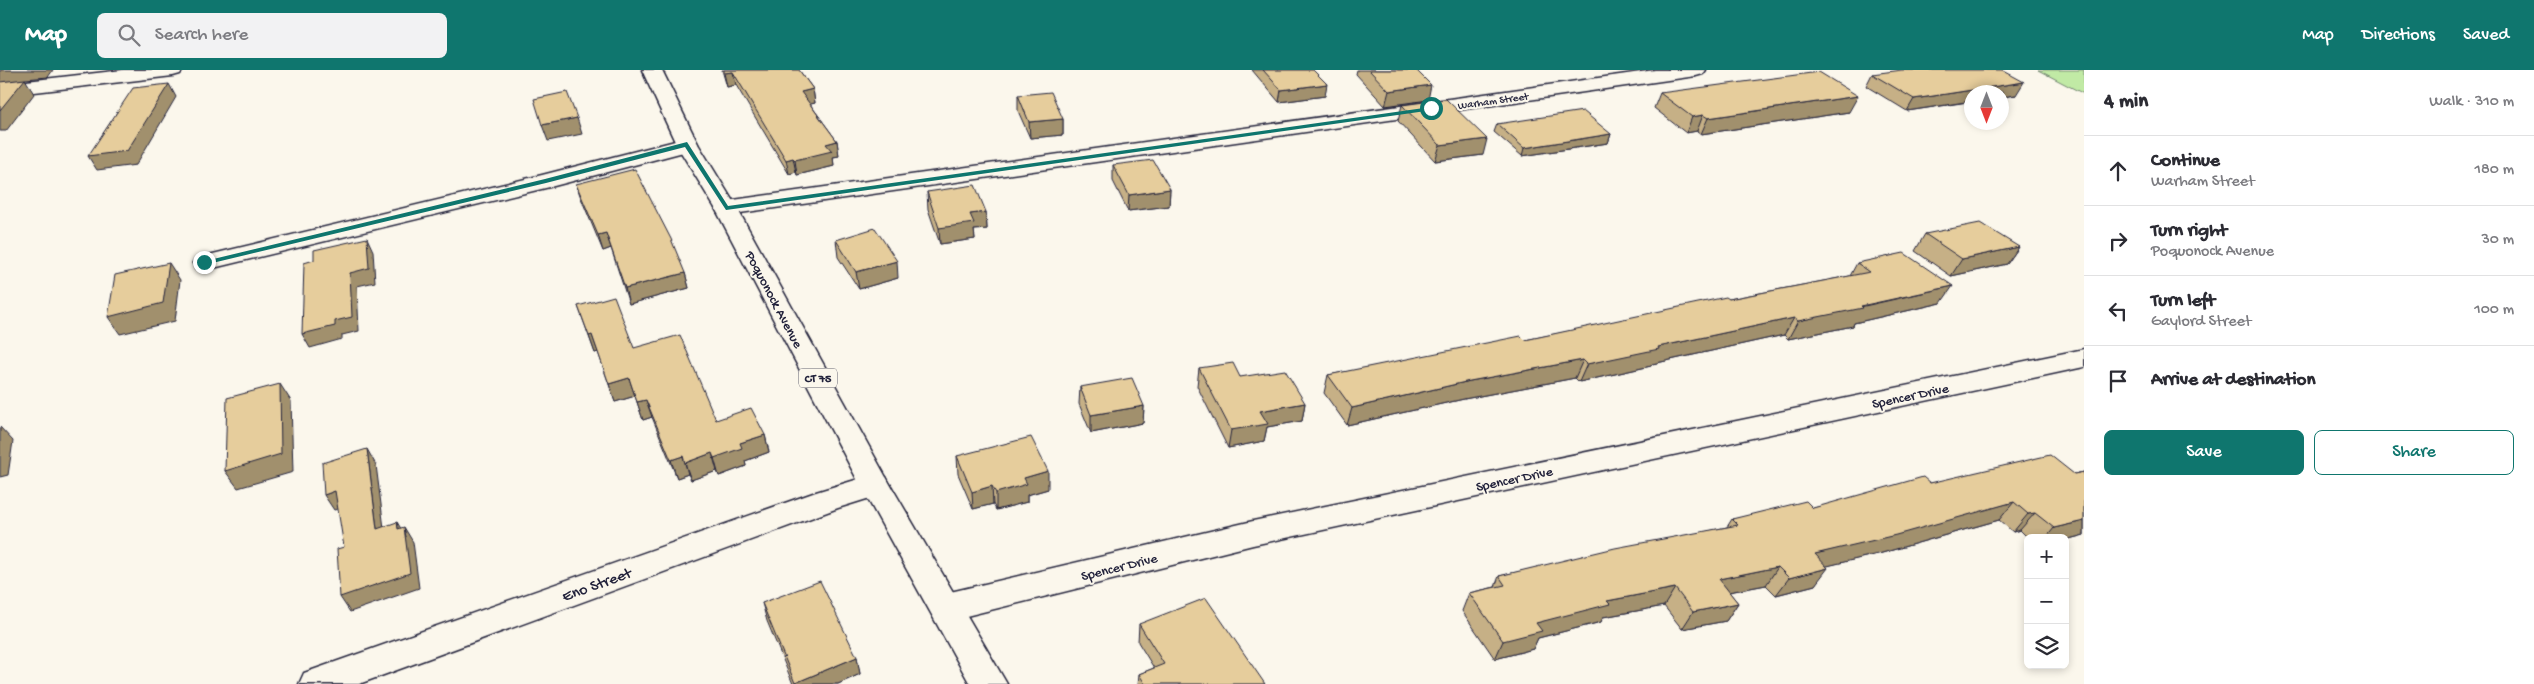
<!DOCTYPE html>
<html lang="en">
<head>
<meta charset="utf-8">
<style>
  body { margin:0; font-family:"Gochi Hand",sans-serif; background:#f2f2f3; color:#2b2b33 }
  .controls { position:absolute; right:15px; bottom:15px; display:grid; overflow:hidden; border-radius:8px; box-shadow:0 2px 8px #0003 }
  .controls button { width:45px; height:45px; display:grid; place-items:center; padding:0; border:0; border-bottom:1px solid #e1e1e2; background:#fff; color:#2b2b33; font:25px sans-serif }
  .compass { position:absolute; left:1964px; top:15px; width:45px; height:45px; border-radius:50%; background:#fff; box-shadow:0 2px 8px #0003; rotate:180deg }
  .stop { position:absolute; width:15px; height:15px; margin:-11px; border:4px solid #0f766e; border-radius:50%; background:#fff }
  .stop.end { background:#0f766e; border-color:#fff; box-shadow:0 1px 5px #0008 }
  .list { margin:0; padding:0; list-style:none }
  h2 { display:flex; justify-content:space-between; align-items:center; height:65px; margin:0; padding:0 20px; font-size:21px }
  h2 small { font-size:16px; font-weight:400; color:#7c7c81 }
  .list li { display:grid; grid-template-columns:32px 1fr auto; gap:15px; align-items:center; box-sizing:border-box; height:70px; padding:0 20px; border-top:1px solid #e1e1e2 }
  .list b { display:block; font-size:19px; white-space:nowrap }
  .list p { margin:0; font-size:16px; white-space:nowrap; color:#7c7c81 }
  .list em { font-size:16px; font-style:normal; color:#7c7c81 }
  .actions { display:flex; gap:10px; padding:15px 20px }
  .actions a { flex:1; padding:11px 0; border:1px solid #0f766e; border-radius:8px; text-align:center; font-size:18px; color:#0f766e }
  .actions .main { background:#0f766e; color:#fff }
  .icon { flex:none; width:28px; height:28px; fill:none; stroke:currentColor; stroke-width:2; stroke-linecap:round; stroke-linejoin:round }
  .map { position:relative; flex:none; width:2084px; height:614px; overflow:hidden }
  header { display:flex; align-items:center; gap:30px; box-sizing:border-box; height:70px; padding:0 25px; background:#0f766e; color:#fff }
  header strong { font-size:24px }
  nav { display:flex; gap:28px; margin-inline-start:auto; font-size:18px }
  .search { width:350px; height:45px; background:#f2f2f3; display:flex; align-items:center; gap:12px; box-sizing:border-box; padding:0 18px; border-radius:8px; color:#7c7c81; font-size:19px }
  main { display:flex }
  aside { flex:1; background:#fff }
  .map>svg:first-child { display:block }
  .green { fill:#c1eaa5; stroke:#728670 }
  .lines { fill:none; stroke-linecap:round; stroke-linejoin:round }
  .minor-casing { stroke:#22223b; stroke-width:3 }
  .major-casing { stroke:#22223b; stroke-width:3 }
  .minor { fill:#fbf7ec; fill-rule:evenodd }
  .major { fill:#fbf7ec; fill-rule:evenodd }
  .wall { fill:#c6b086; stroke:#22223b }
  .shaded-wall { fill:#a1906d; stroke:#22223b }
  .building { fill:#e6cd9c; stroke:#22223b }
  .route { fill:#0f766e }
  .labels { text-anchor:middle; stroke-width:4; stroke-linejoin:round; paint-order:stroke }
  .far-street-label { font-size:11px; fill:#22223b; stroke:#fbf7ec }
  .shield { fill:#fbf7ec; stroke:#636270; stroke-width:1 }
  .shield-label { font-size:12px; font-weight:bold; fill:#22223b }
  .street-label { font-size:14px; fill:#22223b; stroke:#fbf7ec }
  .near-street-label { font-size:16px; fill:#22223b; stroke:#fbf7ec }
</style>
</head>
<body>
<header>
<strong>Map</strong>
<div class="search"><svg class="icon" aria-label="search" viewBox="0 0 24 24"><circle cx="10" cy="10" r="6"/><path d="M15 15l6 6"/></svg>Search here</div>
<nav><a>Map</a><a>Directions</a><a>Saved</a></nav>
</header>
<main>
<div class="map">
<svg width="2084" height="614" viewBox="0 0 2084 614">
  <rect width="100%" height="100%" fill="#fbf7ec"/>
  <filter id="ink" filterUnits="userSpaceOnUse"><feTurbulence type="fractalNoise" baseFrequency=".02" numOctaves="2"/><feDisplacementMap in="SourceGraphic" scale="10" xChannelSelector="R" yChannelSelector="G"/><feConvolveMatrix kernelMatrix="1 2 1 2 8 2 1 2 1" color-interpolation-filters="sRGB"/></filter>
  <g filter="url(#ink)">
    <path class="green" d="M2038,0H2084V24Z"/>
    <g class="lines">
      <defs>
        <g id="minor">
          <path d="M123,0H183L180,4L173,6L0,26V14Z"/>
          <path d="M1655,0H1706L1703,4L1696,6L726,145L718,143L715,138L718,133L726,131Z"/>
          <path d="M687,68L695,69L698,74L695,79L554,116L205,200L196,198L193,193L196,188L542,105Z"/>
          <path d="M2084,279V297L1253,475L946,551L934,547L929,537L934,527L946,523L1253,451Z"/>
          <path d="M875,404L886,407L890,415L886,423L838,438L359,614H299L304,603L816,422Z"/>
        </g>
        <path id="major" d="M642,0H662L698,74L737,138L887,409L1007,614H970L860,415L715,138L676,74Z"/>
      </defs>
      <use href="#minor" class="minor-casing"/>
      <use href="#major" class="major-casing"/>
      <use href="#minor" class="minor"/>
      <use href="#major" class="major"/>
    </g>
    <g class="wall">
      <path d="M722,0H799L813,19L815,33L810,34L837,71L839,86L833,87L834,96L797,105L796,102L789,104L736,15L727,17Z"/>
      <path d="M1252,0H1313L1325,26L1279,32Z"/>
      <path d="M1357,0H1416L1428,30L1385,36L1356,4Z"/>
      <path d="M1872,4L2016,25L1907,41L1866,16Z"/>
      <path d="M1660,23L1849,42L1701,64L1697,61L1686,63L1654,38Z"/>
      <path d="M1018,25L1063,49V65L1030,68L1018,41Z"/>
      <path d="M1402,35L1483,85L1435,91L1398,51Z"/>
      <path d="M1497,54L1611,64L1608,73L1522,86L1494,62Z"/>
      <path d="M1113,95L1170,119L1169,136L1128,141L1113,111Z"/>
      <path d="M576,114L685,203L689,218L629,234L611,178L603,181L581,128Z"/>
      <path d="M927,122L986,142L987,159L974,160L975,169L940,174L928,139Z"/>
      <path d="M1925,164L2019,177L2007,194L1951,206L1915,181Z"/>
      <path d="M836,170L898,208L859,219L838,187Z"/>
      <path d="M1857,193L1941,233L1854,253L1853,256L1788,269L1784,265L1652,294L1651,296L1579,312L1575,308L1464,329L1347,355L1324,323L1328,305L1525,270L1729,229L1850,206Z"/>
      <path d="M578,236L634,278L716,350L765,365L769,382L745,391L746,396L719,406L717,401L691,410L688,404L677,408L652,347L643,350L635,326L615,332L598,282L595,283Z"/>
      <path d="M1199,298L1240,307L1305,333L1302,351L1267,357L1264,371L1228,378L1197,316Z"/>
      <path d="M1080,317L1144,336L1143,353L1091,363L1079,334Z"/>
      <path d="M957,386L1048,419L1027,425V432L996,440L993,434L973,439L958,404Z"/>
      <path d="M2084,402V465L2065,470V468H2028L2020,460L2013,462L1999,450L1882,483L1826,496L1815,515L1776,525L1766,515L1729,522L1738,533L1726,551L1682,559L1664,536L1603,547L1601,552L1538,568L1533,579L1495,589L1462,541L1469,523L1495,517L1499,506L1727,457L1732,449L1813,438L1930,413L2074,404Z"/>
      <path d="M762,533L857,587L860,604L838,614H793L767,551Z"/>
      <path d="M1139,554L1265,614H1138L1139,604L1154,598L1138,572Z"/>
    </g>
    <g class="shaded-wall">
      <path d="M0,0H53L48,7L25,9L34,24L6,61H0Z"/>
      <path d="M733,2L736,15L727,17L724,3Z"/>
      <path d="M2024,12L2016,25L2002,27V22H1972V31L1907,41L1914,29Z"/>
      <path d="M169,14L176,27L136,95L97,100L88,86Z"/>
      <path d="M1327,14L1325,26L1279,32L1281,20Z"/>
      <path d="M1431,15L1428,30L1385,36L1389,21Z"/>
      <path d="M813,19L815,33L803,36L801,22Z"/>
      <path d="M1858,26L1849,42L1701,64L1708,48Z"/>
      <path d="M1703,45L1697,61L1686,63L1692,47Z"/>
      <path d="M577,48L582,64L548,71L542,55Z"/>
      <path d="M1063,49V65L1030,68L1029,52Z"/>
      <path d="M1611,64L1608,73L1522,86L1524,78Z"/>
      <path d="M1487,69L1483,85L1435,91L1440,75Z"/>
      <path d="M837,71L839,86L833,87L834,96L797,105L795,90L826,74Z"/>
      <path d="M793,88L796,102L789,104L786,90Z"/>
      <path d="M1170,119L1169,136L1128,141L1129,125Z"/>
      <path d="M986,142L987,159L974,160L975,169L940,174L939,158L970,144Z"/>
      <path d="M606,163L611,178L603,181L598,165Z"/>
      <path d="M367,168L373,181L375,212L357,216L359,261L342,265V269L310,278L302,264L335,251L350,203Z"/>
      <path d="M2019,177L2007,194L1951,206L1962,189Z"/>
      <path d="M897,191L898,208L859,219L856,202Z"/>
      <path d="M169,193L180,210L175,251L120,264L108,247Z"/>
      <path d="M685,203L689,218L629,234L625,218Z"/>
      <path d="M1953,216L1941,233L1854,253L1853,256L1788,269L1798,251Z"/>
      <path d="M1794,248L1784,265L1652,294L1651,296L1579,312L1587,294L1658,277Z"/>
      <path d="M592,265L598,282L595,283L589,266Z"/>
      <path d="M1583,290L1575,308L1464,329L1347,355L1352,338L1470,311Z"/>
      <path d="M629,308L635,326L615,332L609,314Z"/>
      <path d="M280,314L291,331L293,402L238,418L225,401Z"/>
      <path d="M646,330L652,347L643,350L637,332Z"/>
      <path d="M1305,333L1302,351L1267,357L1264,371L1228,378L1231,360L1260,341Z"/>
      <path d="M1144,336L1143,353L1091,363V345Z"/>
      <path d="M0,357L13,371L8,405L0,407Z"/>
      <path d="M765,365L769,382L745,391L746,396L719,406L714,388L740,373Z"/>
      <path d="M367,379L376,395L386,474L377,459Z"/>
      <path d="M712,383L717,401L691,410L685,393Z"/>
      <path d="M683,386L688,404L677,408L671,390Z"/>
      <path d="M1048,401V419L1027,425V432L996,440V423L1024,408Z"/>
      <path d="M992,416L993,434L973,439L972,422Z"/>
      <path d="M335,421L345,437L334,440L324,425Z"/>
      <path d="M2014,432L1999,450L1882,483L1802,502L1815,484Z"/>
      <path d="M2035,443L2020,460L2013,462L2028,444Z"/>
      <path d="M2084,451V465L2065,470V468H2046L2054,458Z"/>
      <path d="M397,452L406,467L404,457L413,472L419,518L350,542L340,527L398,459Z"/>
      <path d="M1778,497L1766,515L1707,526L1719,509Z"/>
      <path d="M1828,498L1815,515L1776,525L1789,508Z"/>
      <path d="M1675,518L1664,536L1603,547L1601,552L1538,568L1533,579L1495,589L1503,571L1536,553L1607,531Z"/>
      <path d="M1738,533L1726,551L1682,559L1693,542Z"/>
      <path d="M857,587L860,604L838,614H795V613Z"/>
    </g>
    <g class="building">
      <path d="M724,0H799L813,19L801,22L837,71L826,74L832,81L795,90L793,88L786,90L733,2L724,3Z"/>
      <path d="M1263,0H1313L1327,14L1281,20Z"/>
      <path d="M1369,0H1416L1431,15L1389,21Z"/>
      <path d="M1902,0H2002L2024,12L1914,29L1872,4Z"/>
      <path d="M1819,2L1858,26L1708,48L1703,45L1692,47L1660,23Z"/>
      <path d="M25,9L0,40V12Z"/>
      <path d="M169,14L127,81L88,86L133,18Z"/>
      <path d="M567,22L577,48L542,55L534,29Z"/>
      <path d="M1051,22L1063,49L1029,52L1018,25Z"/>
      <path d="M1446,29L1487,69L1440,75L1402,35Z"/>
      <path d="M1583,41L1611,64L1524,78L1497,54Z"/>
      <path d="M1153,90L1170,119L1129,125L1113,95Z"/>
      <path d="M635,99L671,169L685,203L625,218L606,163L598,165L576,114Z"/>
      <path d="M975,115L986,142L970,144L974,153L939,158L927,122Z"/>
      <path d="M1980,153L2019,177L1962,189L1925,164Z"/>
      <path d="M875,158L897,191L856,202L836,170Z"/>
      <path d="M367,168L369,198L350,203L352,247L335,251V256L302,264L304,193L314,190V180Z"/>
      <path d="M1904,183L1953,216L1861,236L1863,238L1798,251L1794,248L1658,277L1659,279L1587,294L1583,290L1470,311L1352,338L1328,305L1521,266L1525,270L1726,227L1729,229L1870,202L1857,193Z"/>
      <path d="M169,193L163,233L108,247L115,205Z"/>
      <path d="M614,226L634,278L680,265L716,350L751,338L765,365L740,373L742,378L714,388L712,383L685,393L683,386L671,390L646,330L637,332L629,308L609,314L592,265L589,266L578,236Z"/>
      <path d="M1233,293L1240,307L1285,300L1305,333L1260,341L1268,354L1231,360L1199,298Z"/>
      <path d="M1132,308L1144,336L1091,345L1080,317Z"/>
      <path d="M280,314L281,384L225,401L227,328Z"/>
      <path d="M1031,367L1048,401L1024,408L1027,414L996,423L992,416L972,422L957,386Z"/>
      <path d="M367,379L377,459L397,452L398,459L404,457L410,503L340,527L337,479L344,477L335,421L324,425L322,393Z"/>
      <path d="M2050,385L2074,404L2084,402V451L2054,458L2035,443L2028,444L2014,432L1896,465L1815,484L1828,498L1789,508L1778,497L1719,509L1738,533L1693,542L1675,518L1607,531L1610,534L1536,553L1542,561L1503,571L1469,523L1505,515L1499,506L1615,478L1738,455L1732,449L1806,431L1813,438L1923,407L1930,413Z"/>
      <path d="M820,511L857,587L795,613L762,533Z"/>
      <path d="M1206,528L1265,614H1145L1139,604L1164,594L1139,554Z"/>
    </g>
  </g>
  <path class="route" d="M1431,37L1433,40L726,140L685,77L546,113L204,195L201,192L545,109L687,72L728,136Z"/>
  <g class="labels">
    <g class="far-street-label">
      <text transform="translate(1493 30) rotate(-8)" y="4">Warham Street</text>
    </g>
    <rect class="shield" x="799" y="298.5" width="38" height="19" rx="4"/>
    <g class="shield-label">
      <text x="818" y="312">CT 75</text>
    </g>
    <g class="street-label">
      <text transform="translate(775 229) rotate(62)" y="5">Poquonock Avenue</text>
      <text transform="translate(1910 325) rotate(-12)" y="5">Spencer Drive</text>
      <text transform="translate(1514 408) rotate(-12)" y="5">Spencer Drive</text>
      <text transform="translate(1119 496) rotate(-14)" y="5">Spencer Drive</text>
    </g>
    <g class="near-street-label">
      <text transform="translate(596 513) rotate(-20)" y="6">Eno Street</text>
    </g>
  </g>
</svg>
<div class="controls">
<button>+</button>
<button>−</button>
<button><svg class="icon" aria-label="layers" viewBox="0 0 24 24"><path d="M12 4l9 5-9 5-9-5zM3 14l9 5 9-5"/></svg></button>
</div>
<svg class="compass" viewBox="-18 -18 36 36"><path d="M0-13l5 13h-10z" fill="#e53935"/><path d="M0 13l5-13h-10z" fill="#7c7c81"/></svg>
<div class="stop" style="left:1431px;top:38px"></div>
<div class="stop end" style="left:204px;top:192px"></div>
</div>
<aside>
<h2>4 min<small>Walk · 310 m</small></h2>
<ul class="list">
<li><svg class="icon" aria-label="ahead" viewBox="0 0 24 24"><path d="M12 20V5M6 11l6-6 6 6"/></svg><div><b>Continue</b><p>Warham Street</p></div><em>180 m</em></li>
<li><svg class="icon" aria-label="right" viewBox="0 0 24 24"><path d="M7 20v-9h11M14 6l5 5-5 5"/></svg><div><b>Turn right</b><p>Poquonock Avenue</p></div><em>30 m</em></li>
<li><svg class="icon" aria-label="left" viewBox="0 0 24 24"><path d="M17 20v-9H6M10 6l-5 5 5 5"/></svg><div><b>Turn left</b><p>Gaylord Street</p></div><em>100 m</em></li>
<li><svg class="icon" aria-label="arrive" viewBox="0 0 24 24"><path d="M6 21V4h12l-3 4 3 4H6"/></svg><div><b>Arrive at destination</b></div></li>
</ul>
<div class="actions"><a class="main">Save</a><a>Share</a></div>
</aside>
</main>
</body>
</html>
